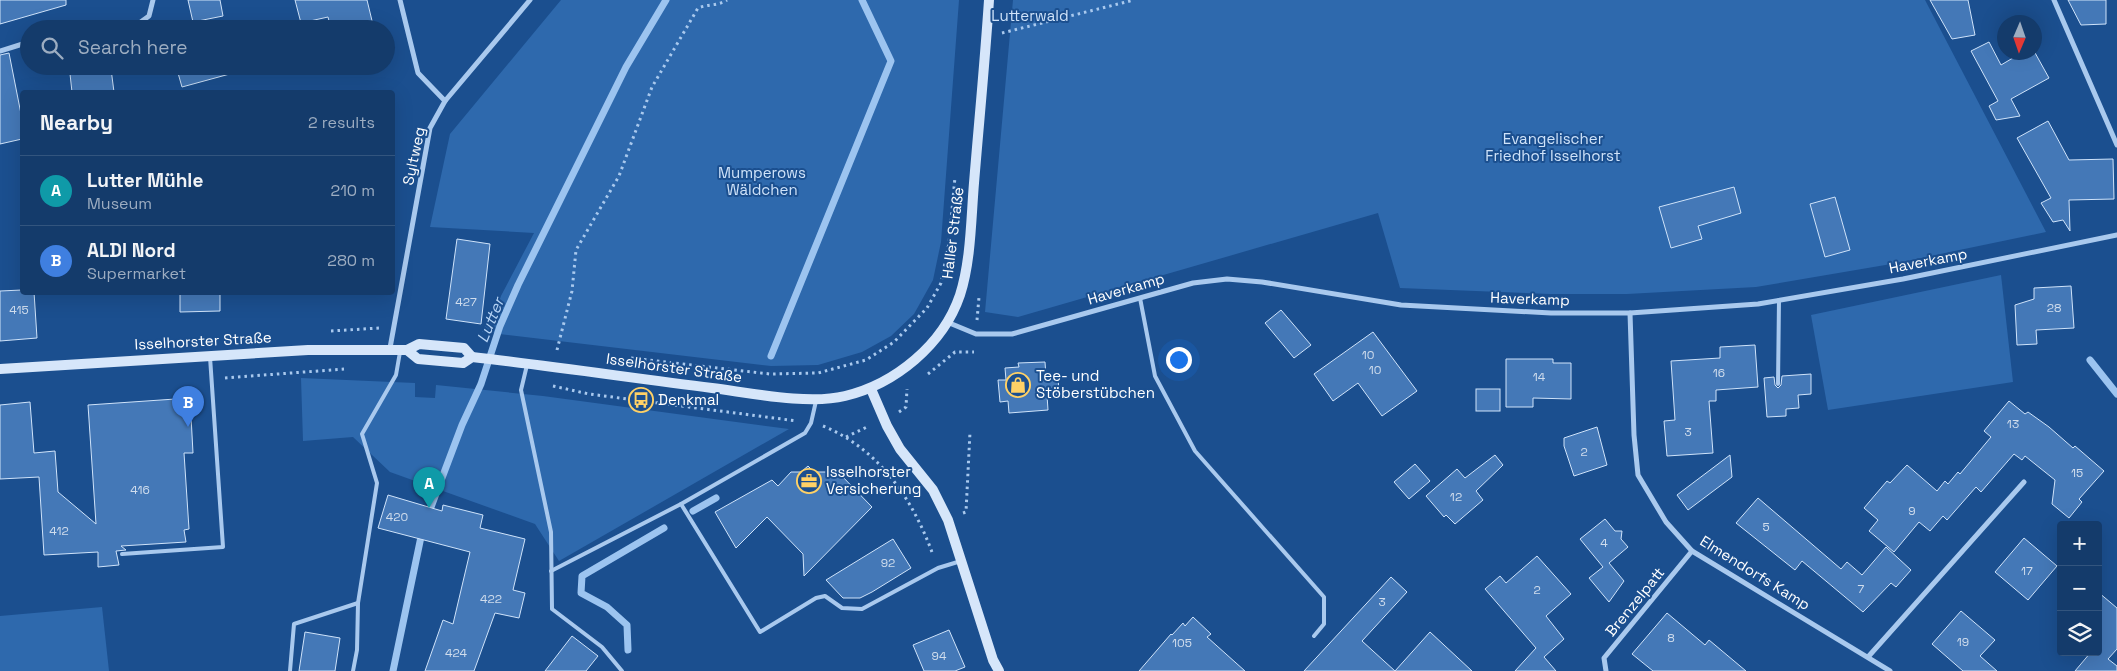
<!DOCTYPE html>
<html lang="en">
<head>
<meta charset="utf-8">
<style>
  body { margin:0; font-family:"Space Grotesk",sans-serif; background:#1d4271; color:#f1f3f6 }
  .controls { position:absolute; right:15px; bottom:15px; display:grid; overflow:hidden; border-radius:5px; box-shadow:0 5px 20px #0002 }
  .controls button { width:45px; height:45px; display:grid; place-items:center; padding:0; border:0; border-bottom:1px solid #33557e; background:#143b6b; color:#f1f3f6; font:25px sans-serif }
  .compass { position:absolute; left:1997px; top:15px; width:45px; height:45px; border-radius:50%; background:#143b6b; box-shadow:0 5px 20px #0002; rotate:182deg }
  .you { position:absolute; left:1178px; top:359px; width:18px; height:18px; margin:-12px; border:4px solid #fff; border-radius:50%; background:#1a73e8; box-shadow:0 0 0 8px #1a73e833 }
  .badge { display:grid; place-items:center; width:32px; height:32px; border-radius:50%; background:#ea580c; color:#fff; font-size:16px; font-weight:700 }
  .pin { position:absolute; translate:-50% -41px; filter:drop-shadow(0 1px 2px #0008) }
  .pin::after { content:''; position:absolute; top:26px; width:18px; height:15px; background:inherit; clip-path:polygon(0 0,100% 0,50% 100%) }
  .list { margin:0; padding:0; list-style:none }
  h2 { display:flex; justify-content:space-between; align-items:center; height:65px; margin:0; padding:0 20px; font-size:21px }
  h2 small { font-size:16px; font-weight:400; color:#9dadc1 }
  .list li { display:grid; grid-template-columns:32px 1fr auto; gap:15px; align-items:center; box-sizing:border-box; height:70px; padding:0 20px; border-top:1px solid #33557e }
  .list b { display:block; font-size:19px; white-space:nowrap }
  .list p { margin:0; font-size:16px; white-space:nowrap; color:#9dadc1 }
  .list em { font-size:16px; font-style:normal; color:#9dadc1 }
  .icon { flex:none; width:28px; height:28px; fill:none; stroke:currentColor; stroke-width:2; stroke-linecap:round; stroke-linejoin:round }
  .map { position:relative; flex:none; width:2117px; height:671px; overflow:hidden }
  .search { position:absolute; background:#143b6b; box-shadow:0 5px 20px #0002; left:20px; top:20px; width:375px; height:55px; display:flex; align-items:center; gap:12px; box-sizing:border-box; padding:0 18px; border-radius:28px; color:#9dadc1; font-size:19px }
  .panel { position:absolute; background:#143b6b; box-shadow:0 5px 20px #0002; left:20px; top:90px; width:375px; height:205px; border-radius:5px }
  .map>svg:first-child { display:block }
  .green { fill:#2e69ad }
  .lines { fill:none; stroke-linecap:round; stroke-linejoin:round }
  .stream { stroke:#9cc4f0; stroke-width:7 }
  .building { fill:#4478b7; stroke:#cfe3fa }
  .path { stroke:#a9c9ee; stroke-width:3; stroke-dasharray:2.5 4; stroke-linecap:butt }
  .lane { stroke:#a9c9ee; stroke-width:4 }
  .street { stroke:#a9c9ee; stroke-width:5 }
  .secondary { stroke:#d6e6fa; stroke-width:10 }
  .labels { text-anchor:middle; stroke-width:4; stroke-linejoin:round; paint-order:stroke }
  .number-label { font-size:12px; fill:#d0dded }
  .park-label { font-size:15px; fill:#cfe3fa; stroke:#1b4f8f }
  .street-label { font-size:15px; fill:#fff; stroke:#1b4f8f }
  .poi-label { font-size:15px; fill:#fff; stroke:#1b4f8f; text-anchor:start }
  .water-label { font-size:16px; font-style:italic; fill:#b5d3f5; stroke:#1b4f8f }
</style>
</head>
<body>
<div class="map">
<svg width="2117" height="671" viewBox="0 0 2117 671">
  <rect width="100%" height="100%" fill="#1b4f8f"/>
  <g class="green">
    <path d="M561,0H959L941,242L933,280L914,314L891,336L862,352L818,365L771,366L482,332L534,233L430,227L450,134Z"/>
    <path d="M1013,0H1925L2046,232L1897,263L1756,287L1627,294H1550L1400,288L1378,213L1018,317L985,312Z"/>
    <path d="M2001,275L2013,382L1828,410L1811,315Z"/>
    <path d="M301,378L415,383V397L435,398L436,385L543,396L789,429L559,561L535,524L390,472L353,437L303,441Z"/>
    <path d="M102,607L109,671H0V616Z"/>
  </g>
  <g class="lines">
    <g class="stream">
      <path d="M771,356L891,61L862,0"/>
      <path d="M2090,360L2117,394"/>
      <path d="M693,511L716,498"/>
      <path d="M428,515L462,425L481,384L500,326L518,285L626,67L666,0"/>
      <path d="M628,650L627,625L607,607L581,593L582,576L664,528"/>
      <path d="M393,671L422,532"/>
    </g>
  </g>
  <g class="building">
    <path d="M0,0H66V5L0,24Z"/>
    <path d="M188,0H220L223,16L193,22Z"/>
    <path d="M295,0H367L374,29H331L328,17L301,23Z"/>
    <path d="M1930,0H1968L1975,35L1952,39Z"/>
    <path d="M2068,0H2106V24L2081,25Z"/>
    <path d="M1989,42L2001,65L2023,52L2034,51L2049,78L2011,99L2020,116L1996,120L1989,106L1998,101L1971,51Z"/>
    <path d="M9,53L22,119V139L0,144V55Z"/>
    <path d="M176,66H236L237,72L182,87Z"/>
    <path d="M111,69L114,92H72L70,74Z"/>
    <path d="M2048,121L2069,160L2113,159L2114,199L2069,200L2070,231L2063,220L2053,222L2041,203L2051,198L2017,138Z"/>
    <path d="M1734,187L1741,213L1698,226L1702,239L1671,248L1659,207Z"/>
    <path d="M1835,197L1850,250L1825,257L1810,204Z"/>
    <path d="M457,239L490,244L481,324L446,319Z"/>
    <path d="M2071,286L2074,328L2036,330L2037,344L2017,345L2015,305L2034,299V288Z"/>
    <path d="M22,290V292H34L37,338L0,341V291Z"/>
    <path d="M180,292H220V311L180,312Z"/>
    <path d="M1281,310L1311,345L1294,358L1265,323Z"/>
    <path d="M1373,332L1417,391L1382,416L1358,383L1333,401L1314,374Z"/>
    <path d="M1755,345L1758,387L1716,390V401H1709L1713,453L1667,456L1664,421L1675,420L1671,361L1720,358V347Z"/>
    <path d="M1506,359H1553V363H1571V399L1533,398V407H1506Z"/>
    <path d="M1045,362L1046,377L1058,376L1059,394L1047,395L1048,410L1009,413L1008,401L1000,402L998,380H1006L1005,368L1019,367L1018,363Z"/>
    <path d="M1811,374V394L1798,395L1799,408L1786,409V416L1767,417L1764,378L1774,377L1775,385L1778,388L1781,385L1782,376Z"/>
    <rect x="1476" y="389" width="24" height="22"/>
    <path d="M190,398L193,453H184L189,529L184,530L186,542L121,546L126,550L116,551L119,565L98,567V552L44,555L39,477L0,479V405L30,402L34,453L55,451L58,492L96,524L88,405Z"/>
    <path d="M2009,401L2025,414L2028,412L2049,427L2073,448L2075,446L2104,471L2079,499L2082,502L2069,518L2052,504L2055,480L2025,456L2022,460L2014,454L1981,492L1976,487L1947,520L1943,516L1930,531L1919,522L1894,552L1869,531L1878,520L1864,508L1887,481L1890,483L1907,465L1937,491L1945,481L1948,484L1958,472L1960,474L1991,437L1984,431Z"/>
    <path d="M1597,427L1607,465L1574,476L1564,446V438Z"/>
    <path d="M1495,455L1503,465L1476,491L1483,500L1455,524L1446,515L1444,517L1426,496L1457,469L1465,478Z"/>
    <path d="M1730,455L1732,477L1688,510L1677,495Z"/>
    <path d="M1415,464L1430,481L1409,499L1394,482Z"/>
    <path d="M808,466L814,472H838L872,507L804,576L803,554L767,517L736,548L715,512L772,480L778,486L791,472H801Z"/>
    <path d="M388,495L442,511L443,505L483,515L480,528L525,539L513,590L525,593L519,618L495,613L474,671H425L443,620L453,624L470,552L378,528Z"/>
    <path d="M1758,498L1841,569L1847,562L1862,575L1886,547L1911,570L1896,587L1891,583L1863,612L1802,561L1795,570L1736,523Z"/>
    <path d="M1605,519L1615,531H1622L1621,539L1628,547L1609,563L1624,581L1609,602L1589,578L1603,567L1580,539Z"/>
    <path d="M2024,538L2057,566L2028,600L1995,572Z"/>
    <path d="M893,539L911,568L872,592L860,598H843L826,580Z"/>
    <path d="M1537,556L1571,594L1546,616L1564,639L1544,657L1556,671H1515L1536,648L1485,589L1500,576L1506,583Z"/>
    <path d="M1391,577L1407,592L1362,641L1395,671L1430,632L1472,671H1304Z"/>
    <path d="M2098,592L2117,608V649L2108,659L2117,666V671H2075L2091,652H2098Z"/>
    <path d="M1961,611L1995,640L1980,656L1997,671H1963L1932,644Z"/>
    <path d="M1667,613L1705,645L1709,640L1746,671H1653L1632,654Z"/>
    <path d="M1193,617L1211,634L1207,637L1245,671H1139L1171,634L1172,635L1183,623L1185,626Z"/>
    <path d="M949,630L965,667L955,671H924L913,645Z"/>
    <path d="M305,632L340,638L335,671H299Z"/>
    <path d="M572,636L598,656L586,671H545Z"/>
  </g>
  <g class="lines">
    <g class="path">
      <path d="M1002,33L1134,0"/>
      <path d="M977,320L979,297"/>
      <path d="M331,331L379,328"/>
      <path d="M557,350L572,291L576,250L619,176L652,87L698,8C708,4 718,6 727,0"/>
      <path d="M631,358L770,374L818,373L866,360L894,342L927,308L941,283L949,243L955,177"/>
      <path d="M928,374L955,352H974"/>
      <path d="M225,378L344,369"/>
      <path d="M553,386L589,394L797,421"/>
      <path d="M899,412L906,407L907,389"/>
      <path d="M823,426C879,449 913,499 933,555"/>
      <path d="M846,437L869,426"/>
      <path d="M963,513L966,512L970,432"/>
    </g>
    <g class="lane">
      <path d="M1140,298L1155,376L1195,451L1324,597V624L1314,636"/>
      <path d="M527,365L521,390L551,532L552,609L602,647L622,671"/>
      <path d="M1778,384L1779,300"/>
      <path d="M681,504L760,632L816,598L825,596L842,608L862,609L938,568L961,561"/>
      <path d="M122,554L223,547L210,357"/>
      <path d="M551,571L681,504L805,433L811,423L816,401"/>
      <path d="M290,671L294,624L358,603"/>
      <path d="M353,671L357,650L358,603L377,483L362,434L396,375L400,352"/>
    </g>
    <g class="street">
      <path d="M400,0L418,73L445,101"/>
      <path d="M2054,0L2117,145"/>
      <path d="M131,29L149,16L153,0"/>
      <path d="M0,51L29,42"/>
      <path d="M1630,313L1634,435L1638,475L1666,522L1692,551L1890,671"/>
      <path d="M947,322L976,334H1012L1193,283L1227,279L1262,282L1401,305L1551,313H1630L1758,304L1903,279L2117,235"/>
      <path d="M390,348L430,128L445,101L530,0"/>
      <path d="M1868,657L2024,482"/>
      <path d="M1606,671L1604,658L1692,551"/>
    </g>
    <g class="secondary">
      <path d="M407,350L418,359L463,363L472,357C552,366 632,378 712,388C751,393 808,405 845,396C895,384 943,345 960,295C971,261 971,219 974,183C979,122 985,61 989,0"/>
      <path d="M0,369L308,350H407L419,344L464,348L472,357"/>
      <path d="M871,389L887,426L900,449L933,490L948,520L993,660L999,671"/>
    </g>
  </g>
  <defs>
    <symbol id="shop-ring" viewBox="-11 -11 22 22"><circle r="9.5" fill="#1b4f8f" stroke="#ffd166" stroke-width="1.5"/><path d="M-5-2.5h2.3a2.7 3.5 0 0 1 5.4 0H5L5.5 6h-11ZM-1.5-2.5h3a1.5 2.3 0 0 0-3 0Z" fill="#ffd166"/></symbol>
    <symbol id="bus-ring" viewBox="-11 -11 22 22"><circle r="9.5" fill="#1b4f8f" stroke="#ffd166" stroke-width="1.5"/><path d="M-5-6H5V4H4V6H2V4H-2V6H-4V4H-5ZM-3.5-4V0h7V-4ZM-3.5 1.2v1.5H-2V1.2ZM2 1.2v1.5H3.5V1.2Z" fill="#ffd166"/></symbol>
    <symbol id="office-ring" viewBox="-11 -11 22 22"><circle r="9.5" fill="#1b4f8f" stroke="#ffd166" stroke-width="1.5"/><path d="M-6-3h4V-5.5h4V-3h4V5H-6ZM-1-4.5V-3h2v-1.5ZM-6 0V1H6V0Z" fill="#ffd166"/></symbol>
  </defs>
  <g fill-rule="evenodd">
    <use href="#shop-ring" x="1004" y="371" width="28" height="28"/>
    <use href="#bus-ring" x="627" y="386" width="28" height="28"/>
    <use href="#office-ring" x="795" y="467" width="28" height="28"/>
  </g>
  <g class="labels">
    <g class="number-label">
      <text x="466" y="306">427</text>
      <text x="2054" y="312">28</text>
      <text x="19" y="314">415</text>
      <text x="1368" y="359">10</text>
      <text x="1375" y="374">10</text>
      <text x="1719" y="377">16</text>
      <text x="1539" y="381">14</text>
      <text x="2013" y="428">13</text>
      <text x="1688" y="436">3</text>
      <text x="1584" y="456">2</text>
      <text x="2077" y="477">15</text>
      <text x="140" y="494">416</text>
      <text x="1456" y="501">12</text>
      <text x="1912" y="515">9</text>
      <text x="397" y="521">420</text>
      <text x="1766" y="531">5</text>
      <text x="59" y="535">412</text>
      <text x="1604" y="547">4</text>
      <text x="888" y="567">92</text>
      <text x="2027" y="575">17</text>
      <text x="1861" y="593">7</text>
      <text x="1537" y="594">2</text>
      <text x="491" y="603">422</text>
      <text x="1382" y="606">3</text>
      <text x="1671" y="642">8</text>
      <text x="1963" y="646">19</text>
      <text x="1182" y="647">105</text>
      <text x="456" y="657">424</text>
      <text x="939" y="660">94</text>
    </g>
    <g class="park-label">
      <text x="1030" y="21">Lutterwald</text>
      <text x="1553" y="144">Evangelischer<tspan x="1553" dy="17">Friedhof Isselhorst</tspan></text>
      <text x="762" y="178">Mumperows<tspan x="762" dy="17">Wäldchen</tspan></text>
    </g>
    <g class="street-label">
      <text transform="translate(414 156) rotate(-78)" y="5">Syltweg</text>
      <text transform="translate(953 233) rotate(-83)" y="5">Haller Straße</text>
      <text transform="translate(1928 261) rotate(-11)" y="5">Haverkamp</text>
      <text transform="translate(1126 289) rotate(-16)" y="5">Haverkamp</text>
      <text transform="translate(1530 299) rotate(2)" y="5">Haverkamp</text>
      <text transform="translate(203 341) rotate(-3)" y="5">Isselhorster Straße</text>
      <text transform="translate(674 368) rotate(8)" y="5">Isselhorster Straße</text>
      <text transform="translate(1755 573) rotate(32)" y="5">Elmendorfs Kamp</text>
      <text transform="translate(1635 602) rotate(-51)" y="5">Brenzelpatt</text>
    </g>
    <g class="poi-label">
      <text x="1036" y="381">Tee- und<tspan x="1036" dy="17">Stöberstübchen</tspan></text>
      <text x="658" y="405">Denkmal</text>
      <text x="826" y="477">Isselhorster<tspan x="826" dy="17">Versicherung</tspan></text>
    </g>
    <g class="water-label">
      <text transform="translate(490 320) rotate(-68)" y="6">Lutter</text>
    </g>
  </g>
</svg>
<div class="controls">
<button>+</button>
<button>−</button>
<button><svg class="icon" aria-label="layers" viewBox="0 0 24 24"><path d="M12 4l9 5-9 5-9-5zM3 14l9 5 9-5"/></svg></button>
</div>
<svg class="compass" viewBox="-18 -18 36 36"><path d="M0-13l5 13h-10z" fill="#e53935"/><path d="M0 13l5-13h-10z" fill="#9dadc1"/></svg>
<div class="you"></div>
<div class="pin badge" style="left:429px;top:508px;background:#0f9aa8">A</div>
<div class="pin badge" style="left:188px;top:427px;background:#3f7fe0">B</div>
<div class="search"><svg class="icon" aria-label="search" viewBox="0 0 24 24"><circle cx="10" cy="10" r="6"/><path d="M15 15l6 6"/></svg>Search here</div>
<section class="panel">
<h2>Nearby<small>2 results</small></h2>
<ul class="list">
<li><span class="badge" style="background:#0f9aa8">A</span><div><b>Lutter Mühle</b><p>Museum</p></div><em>210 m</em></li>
<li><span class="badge" style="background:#3f7fe0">B</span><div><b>ALDI Nord</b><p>Supermarket</p></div><em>280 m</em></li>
</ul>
</section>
</div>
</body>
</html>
